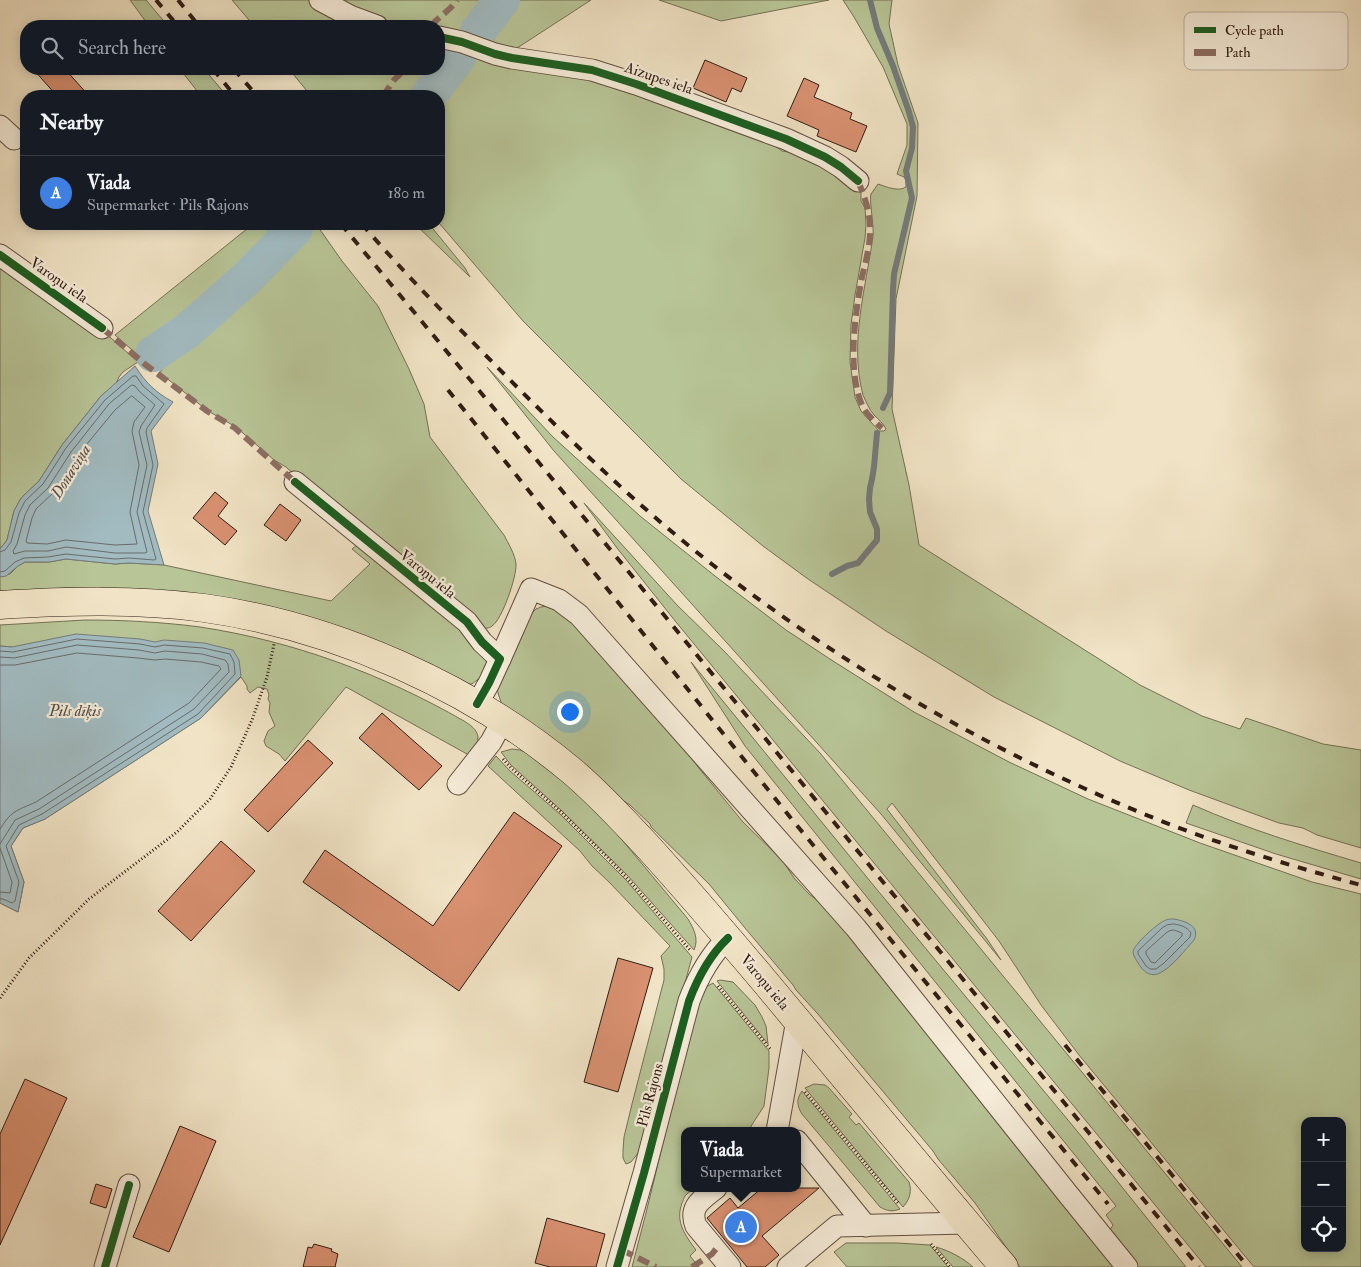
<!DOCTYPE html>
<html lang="en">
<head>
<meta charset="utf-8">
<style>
  body { margin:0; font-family:"IM FELL Double Pica",serif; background:#242831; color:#f1f3f6 }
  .controls { position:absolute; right:15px; bottom:15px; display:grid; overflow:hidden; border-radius:10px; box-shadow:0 2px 12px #0003 }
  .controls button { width:45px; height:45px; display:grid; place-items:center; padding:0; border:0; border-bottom:1px solid #363941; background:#171b24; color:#f1f3f6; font:25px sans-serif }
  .you { position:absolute; left:569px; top:711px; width:18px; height:18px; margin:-12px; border:4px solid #fff; border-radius:50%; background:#1a73e8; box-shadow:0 0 0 8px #1a73e833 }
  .badge { display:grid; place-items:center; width:32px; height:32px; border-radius:50%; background:#0f766e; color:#fff; font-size:16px; font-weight:700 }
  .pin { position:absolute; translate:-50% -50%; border:2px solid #fff; box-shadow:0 1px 5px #0006 }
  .popup { position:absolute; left:681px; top:1127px; width:120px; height:65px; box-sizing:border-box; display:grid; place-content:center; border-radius:10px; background:#171b24; filter:drop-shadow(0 1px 4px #0005); font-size:16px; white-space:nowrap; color:#9ea1a6 }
  .popup b { font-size:19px; color:#f1f3f6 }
  .popup::after { content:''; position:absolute; left:50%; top:100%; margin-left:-10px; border:10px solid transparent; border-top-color:#171b24 }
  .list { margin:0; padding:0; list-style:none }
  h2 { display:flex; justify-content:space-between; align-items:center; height:65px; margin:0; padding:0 20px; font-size:21px }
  h2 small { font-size:16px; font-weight:400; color:#9ea1a6 }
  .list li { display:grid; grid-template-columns:32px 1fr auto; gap:15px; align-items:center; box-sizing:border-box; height:75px; padding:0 20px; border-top:1px solid #363941 }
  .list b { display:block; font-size:19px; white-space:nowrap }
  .list p { margin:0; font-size:16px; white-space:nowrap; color:#9ea1a6 }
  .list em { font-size:16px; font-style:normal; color:#9ea1a6 }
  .icon { flex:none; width:28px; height:28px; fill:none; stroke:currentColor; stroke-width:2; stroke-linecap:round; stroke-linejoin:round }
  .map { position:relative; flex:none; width:1361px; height:1267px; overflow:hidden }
  .search { position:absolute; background:#171b24; box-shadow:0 2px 12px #0003; left:20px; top:20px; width:425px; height:55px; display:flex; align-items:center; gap:12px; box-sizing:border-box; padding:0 18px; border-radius:20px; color:#9ea1a6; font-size:19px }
  .panel { position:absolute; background:#171b24; box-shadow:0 2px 12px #0003; left:20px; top:90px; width:425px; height:140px; border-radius:20px }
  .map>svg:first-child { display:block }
  .green { fill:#b8c597; stroke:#747055; fill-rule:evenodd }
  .water { fill:#a1bbc1; stroke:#747b7b }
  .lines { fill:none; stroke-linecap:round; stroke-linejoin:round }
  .shore { stroke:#696c6a; stroke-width:1 }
  .stream { stroke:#747b7b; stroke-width:6 }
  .river { stroke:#a1bbc1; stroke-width:36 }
  .building { fill:#d99171; stroke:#311c13 }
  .minor-casing { stroke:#614e40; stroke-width:23 }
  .highway-casing { stroke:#311c13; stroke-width:29 }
  .path { stroke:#311c13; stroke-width:3; stroke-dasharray:1 2.5; stroke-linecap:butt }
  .minor { stroke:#f6edda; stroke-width:21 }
  .highway { stroke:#f1e4c6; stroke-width:28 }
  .rail { stroke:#311c13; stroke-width:4; stroke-dasharray:9 9; stroke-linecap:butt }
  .quiet { stroke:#8d6e63; stroke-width:6; stroke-dasharray:12 6; stroke-linecap:butt }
  .cycleway-casing { stroke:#f6edda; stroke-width:11 }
  .cycleway { stroke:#1b5e20; stroke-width:8 }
  .labels { text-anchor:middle; stroke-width:4.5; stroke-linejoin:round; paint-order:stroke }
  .street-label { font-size:15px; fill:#311c13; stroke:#f6edda }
  .water-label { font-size:16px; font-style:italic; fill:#534c47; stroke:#f6edda }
  .key { fill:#f6edda; stroke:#bbae9e; stroke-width:1 }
  .key-label { font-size:14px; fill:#311c13 }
</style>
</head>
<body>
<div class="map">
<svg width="1361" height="1267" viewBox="0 0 1361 1267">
  <rect width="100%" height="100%" fill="#f1e4c6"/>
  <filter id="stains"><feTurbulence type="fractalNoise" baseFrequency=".004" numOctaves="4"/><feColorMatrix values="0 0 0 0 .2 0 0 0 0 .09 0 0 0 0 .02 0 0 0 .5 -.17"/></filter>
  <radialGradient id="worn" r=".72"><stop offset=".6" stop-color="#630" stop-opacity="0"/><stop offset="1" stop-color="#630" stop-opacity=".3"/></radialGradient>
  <g class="green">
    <path d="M130,0H146L168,26H149Z"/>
    <path d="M232,0H308L362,26H254Z"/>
    <path d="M327,0H591L511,52L439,33V26H392Z"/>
    <path d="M659,0H829L721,21Z"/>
    <path d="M843,0H892L889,24L898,65L918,123L917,196L896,299L892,409L909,485L919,545L1140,685L1202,716L1240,729L1246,718L1323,744L1361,750V848L1317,835L1303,828L1279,823L1189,790L1120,761L994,697L886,631L808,579L763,546L681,479L523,321L439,223V96H311L289,69H439V41L581,73L775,146L782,151L810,155L855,185L861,192V201L865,208L866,225L865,238L855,295L851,325L850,362L855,397L861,411L879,431H884L886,429C883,423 879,420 874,415C869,409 866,402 863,395C849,342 866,288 873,236C874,225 869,200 871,194C873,191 876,187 878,184C887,187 898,192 906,187V180L904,177L897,174L907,145V124L883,67L854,17Z"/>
    <path d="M180,69H204L227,96H201Z"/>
    <path d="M253,224H274L262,240L251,249V253L249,266L241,278L231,289L212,303L206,316L163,344L153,347L139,356L115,335Z"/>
    <path d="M293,224H316L342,261L378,306L409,369L424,404L430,437L504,535C508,543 515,554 516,564C517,576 502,620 492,626C489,629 485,628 481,628L302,482L286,467L274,460L236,427L208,411L160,373L162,369L160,359L177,351L217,320L228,306L240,295L247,283L256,273L288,255L295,247L300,232Z"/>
    <path d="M415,224H429L465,268L470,277Z"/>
    <path d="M0,260L84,321L111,338L138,362L123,372L119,377L116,384L101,396L62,445L39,481L21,498L14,511L7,540L0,549Z"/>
    <path d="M487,367L553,437L640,516L715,576L786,630L833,661L914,712L1009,762L1088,799L1200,843L1312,882L1361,894V1267H1254L1079,1055L1041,1005L999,941L892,803L887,809L987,939L1001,960L881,814L554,451ZM1305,1121H1342V1248H1305Z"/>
    <path d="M584,503L677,605L724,651L820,753L1242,1267H1206L676,622L617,548Z"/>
    <path d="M359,543L457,622L484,655L487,663L482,676L472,684H467L141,589L68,588L0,591V576L10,574L18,566L25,562H49L66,559L115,564L129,563L164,565L331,601L370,564L352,549Z"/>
    <path d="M546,606L558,611L576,624L652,707L672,736L685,749L698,767L743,822L783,861L794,878L809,894L823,905L844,927L1120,1267H1020L975,1203L938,1159L933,1151L817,1013L796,990L793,985L745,928L709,884L651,827L650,824L630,805L616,796L502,705L498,693L497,687L525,620L536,609L541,607Z"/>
    <path d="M85,620C123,620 162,622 200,627C293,641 382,674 464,721C470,725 477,729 478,737L476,759L346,687L285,761L279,754L266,746L264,741L268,731L275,726L269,712L270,703L268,699L269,695L267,689L258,687L250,693L247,689V686L241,677L201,718L45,819L23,828L11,846L24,882L18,912L0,903L12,647L0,646V625Z"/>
    <path d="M691,662L874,886L1082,1137L1186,1267H1132L1106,1237L1113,1225L1106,1215L1116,1206L745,746Z"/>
    <path d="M512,749L520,750L527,753L572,788L608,823L688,919C694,929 699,939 694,950L628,876L562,811L511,765L501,752Z"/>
    <path d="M496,756L510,771L560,814L626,880L692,957L639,1152L631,1162L626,1164L623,1158V1150L624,1137L632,1104L664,980V969L661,956L670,946L609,882L592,866L580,851L488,766Z"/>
    <path d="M1193,805C1247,829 1304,846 1361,863V879L1276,854L1186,823Z"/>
    <path d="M720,980L733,982L755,1005L762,1017L766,1026L768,1044L717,981Z"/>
    <path d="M713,983L769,1051V1068L764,1106L748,1131H685V1188H694C692,1191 687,1193 685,1196C684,1197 683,1202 682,1203C675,1222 685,1235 696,1250L690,1256L699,1267H632L646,1213L691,1028L703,992L706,987Z"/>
    <path d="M814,1084L825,1085L829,1088L852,1114L849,1117L856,1125L859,1123L909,1182C912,1191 910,1199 903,1207L805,1088Z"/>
    <path d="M802,1091L900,1209C892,1212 887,1211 880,1207L802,1114C797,1106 796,1099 802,1091Z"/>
    <path d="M846,1243H897L930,1245L948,1267H847L834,1252Z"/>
    <path d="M936,1247C950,1251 963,1258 973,1267H953Z"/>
  </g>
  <g class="water">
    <path d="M135,366C146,383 155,392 173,402L151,431L158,464L148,511L164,565L129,563L115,564L66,559L49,562H25L18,566L6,576L1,577L0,576V549L7,540L14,511L21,498L39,481L62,445L101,396Z"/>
    <path d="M76,634L140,639L155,642L164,640L204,643L233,650L239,660L241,676L201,718L45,819L23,828L11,846L24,882L18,912L0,903V646L12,647Z"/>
    <path d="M1174,919C1185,921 1201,926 1194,940C1185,950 1172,967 1160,973C1150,978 1143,971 1138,963C1136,959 1133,956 1133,952C1133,945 1159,922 1166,920C1168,919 1171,919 1174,919Z"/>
  </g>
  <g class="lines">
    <g class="shore">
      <path d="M132,385L135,386L139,391L155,405L141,426L139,432L147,465L137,512L147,552L145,553H115L66,547L48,551H25L14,554L13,551L17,544L25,515L30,505L48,488L71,452L109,404Z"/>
      <path d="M132,396L145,407L134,422L132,431L139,465L130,512L137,544L115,545L66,540L47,544L27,543L26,541L32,518L36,509L54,492L77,456L115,410Z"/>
      <path d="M0,552L5,550L11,542L19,513L25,501L43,484L66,448L105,400L133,376H136L143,386L164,404L147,428L146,432L153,465L143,512L156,559L154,560L129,558L115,559L66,554L48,557L24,558L15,562L5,571L0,572"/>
      <path d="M0,651L13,652L77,639L140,644L155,647L164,645L203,648L230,654L234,662L235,674L198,714L42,814L19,825L6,846L19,882L15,901L12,903L3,899H0"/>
      <path d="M0,657L14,658L77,645L139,650L155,653L165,651L202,654L225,660L228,664L229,672L194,709L39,809L15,820L0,844"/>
      <path d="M0,665H15L77,653L138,658L155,660L165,659L201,662L219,666L221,669L189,703L36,802C16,811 12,810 0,829"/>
      <path d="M0,848L12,882L10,893L0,892"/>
      <path d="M1174,924C1181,925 1187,927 1191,933L1190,937L1164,963L1156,969H1150L1146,966L1138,954V951L1162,928L1167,925Z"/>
      <path d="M1174,930L1182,933V936L1155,963L1151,962L1146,954V951L1166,933L1169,931Z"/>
    </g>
    <g class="stream">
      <path d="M870,0L877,28L893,66L909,112L913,127L912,148L906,171L912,198L894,274L893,289L890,393L883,408"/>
      <path d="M832,574L847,566L858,563L877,540V529L870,512L869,499L870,488L872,479L874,467L877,433"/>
    </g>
    <g class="river">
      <path d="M478,31L502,0"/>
      <path d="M428,96L458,58"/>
      <path d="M153,354L187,331L247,278L295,229"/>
    </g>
  </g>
  <g class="building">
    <path d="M705,60L747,78L741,92L732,88L726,102L693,88Z"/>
    <path d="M33,69H65L89,96H57Z"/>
    <path d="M804,78L819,85L814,97L852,113L850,119L867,126L856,152L817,136L819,130L787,116Z"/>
    <path d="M215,492L228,503L218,516L237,531L225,545L193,518Z"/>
    <path d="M280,504L301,520L286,541L264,525Z"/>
    <path d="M382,713L442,766L419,790L359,738Z"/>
    <path d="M308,740L333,763L268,832L244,810Z"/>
    <path d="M514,812L562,846L459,991L303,882L325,850L433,926Z"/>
    <path d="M221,841L255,871L191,941L158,911Z"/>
    <path d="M618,958L653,968L618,1092L584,1082Z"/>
    <path d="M25,1079L67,1098L0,1245V1134Z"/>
    <path d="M180,1126L216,1141L169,1252L133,1237Z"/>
    <path d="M96,1184L112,1189L106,1208L90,1203Z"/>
    <path d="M762,1188H819L762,1236L779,1255L765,1267H747L707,1218L730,1198L738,1208Z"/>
    <path d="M547,1218L605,1234L596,1267H550L535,1263Z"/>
    <path d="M314,1244L332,1249L331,1251L338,1254L335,1267H303L308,1247L312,1248Z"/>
  </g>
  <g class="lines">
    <defs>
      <g id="minor">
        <path d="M320,0L350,16L377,26"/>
        <path d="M439,37L462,42L495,54L512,58L592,70L636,84L786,139L825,157L841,167L858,181"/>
        <path d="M0,126L14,139"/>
        <path d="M0,255L102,328"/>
        <path d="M295,482L467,622L482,642L500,659L489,683L477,704"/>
        <path d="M500,659L531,589L559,600L579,615L856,928L1067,1193L1127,1267"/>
        <path d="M458,784L491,742L503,720"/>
        <path d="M777,1131L797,1020"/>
        <path d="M797,1141L866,1226"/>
        <path d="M716,1188C703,1199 688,1206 696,1226L730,1267"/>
        <path d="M105,1267L129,1185"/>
        <path d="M617,1267L644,1173L689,1001C698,977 709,956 728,938"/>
        <path d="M788,1267L837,1226L967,1223"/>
      </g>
      <path id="highway" d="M0,605C68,601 136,599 204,608C334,626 472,687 573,772C600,795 625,822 649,848C689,892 728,938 766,983C845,1078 924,1173 1004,1267"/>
    </defs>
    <use href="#minor" class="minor-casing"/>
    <use href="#highway" class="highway-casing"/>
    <g class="path">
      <path d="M503,759L511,768L561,812L608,858L626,877L691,951"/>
      <path d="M718,986L771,1050"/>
      <path d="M0,998L29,958L89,899L177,832L210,799L231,767L252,720L267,677L274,644"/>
      <path d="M805,1092L899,1204"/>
      <path d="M931,1244L950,1267"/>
    </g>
    <use href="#minor" class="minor"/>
    <use href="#highway" class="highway"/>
    <g class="rail">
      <path d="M156,0L178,26"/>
      <path d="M178,0L199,26"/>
      <path d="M213,69L235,96"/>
      <path d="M234,69L257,96"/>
      <path d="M341,224L545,470L1199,1267"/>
      <path d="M362,224C408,278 459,328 509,379C577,447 646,514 722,572C861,678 1012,763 1174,826C1235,849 1298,868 1361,885"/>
      <path d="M448,390L790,817L1108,1204"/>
      <path d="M1065,1045L1248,1267"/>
    </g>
    <g class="quiet">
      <path d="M431,26C439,16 450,11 457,0"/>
      <path d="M383,96L394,80L405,69"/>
      <path d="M858,181C864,195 869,209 870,225C871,242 866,260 862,277C855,314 847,370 862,405C866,414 875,422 882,428"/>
      <path d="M102,328L146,365L207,411L235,428L295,482"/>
      <path d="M622,1250L656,1267"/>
      <path d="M692,1267L712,1254L716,1249"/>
    </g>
    <defs>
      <g id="cycleway">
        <path d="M439,37L462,42L495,54L512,58L592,70L636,84L786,139L825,157L841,167L858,181"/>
        <path d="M0,255L102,328"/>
        <path d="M295,482L467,622L482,642L500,659L489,683L477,704"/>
        <path d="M105,1267L129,1185"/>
        <path d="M617,1267L644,1173L689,1001C698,977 709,956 728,938"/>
      </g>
    </defs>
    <use href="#cycleway" class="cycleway-casing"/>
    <use href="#cycleway" class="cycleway"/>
  </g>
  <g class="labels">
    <g class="street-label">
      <text transform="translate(659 78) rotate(19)" y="5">Aizupes iela</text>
      <text transform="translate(59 280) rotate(35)" y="5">Varoņu iela</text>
      <text transform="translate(428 574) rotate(39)" y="5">Varoņu iela</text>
      <text transform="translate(765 982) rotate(50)" y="5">Varoņu iela</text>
      <text transform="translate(650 1095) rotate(-75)" y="5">Pils Rajons</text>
    </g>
    <g class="water-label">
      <text transform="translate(70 471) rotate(-58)" y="6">Donaviņa</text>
      <text x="75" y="716">Pils dīķis</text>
    </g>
  </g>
  <rect x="1184" y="12" width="164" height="58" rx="8" class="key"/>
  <rect x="1194" y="27" width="22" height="6" fill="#1b5e20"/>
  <rect x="1194" y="49" width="22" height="7" fill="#8d6e63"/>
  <g class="key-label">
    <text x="1225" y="35">Cycle path</text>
    <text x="1225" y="57">Path</text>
  </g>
  <rect width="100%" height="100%" filter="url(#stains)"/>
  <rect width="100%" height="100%" fill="url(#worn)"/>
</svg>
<div class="controls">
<button>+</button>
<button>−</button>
<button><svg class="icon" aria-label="locate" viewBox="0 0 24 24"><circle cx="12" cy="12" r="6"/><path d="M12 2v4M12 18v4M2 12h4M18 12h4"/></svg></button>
</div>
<div class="you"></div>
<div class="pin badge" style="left:741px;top:1227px;background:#3f7fe0">A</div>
<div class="popup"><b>Viada</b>Supermarket</div>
<div class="search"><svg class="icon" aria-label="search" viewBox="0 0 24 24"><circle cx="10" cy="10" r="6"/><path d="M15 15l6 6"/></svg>Search here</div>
<section class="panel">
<h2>Nearby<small></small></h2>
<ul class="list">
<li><span class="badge" style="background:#3f7fe0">A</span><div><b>Viada</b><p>Supermarket · Pils Rajons</p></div><em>180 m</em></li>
</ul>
</section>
</div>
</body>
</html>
